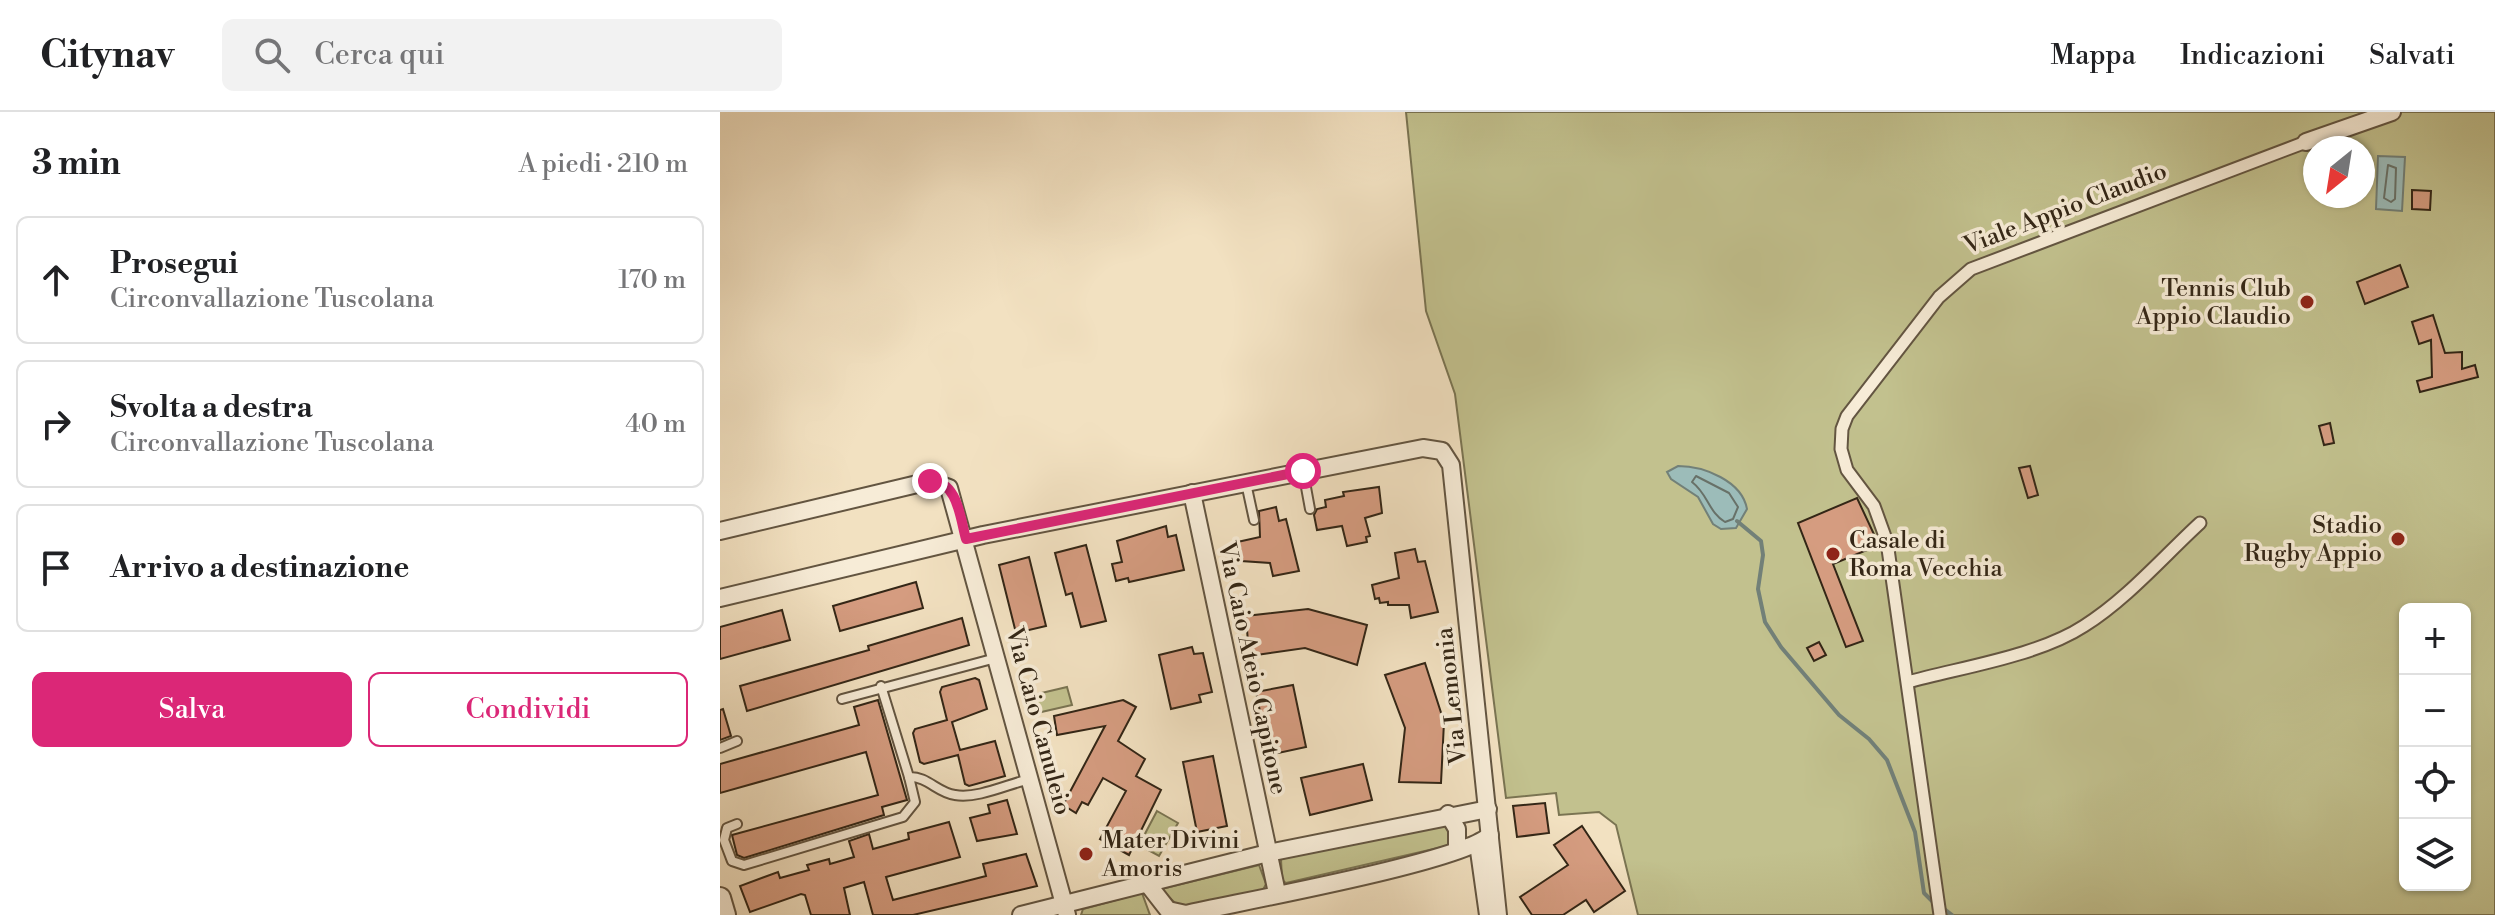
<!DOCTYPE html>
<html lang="it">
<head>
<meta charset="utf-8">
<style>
  body { margin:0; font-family:"Libre Bodoni",serif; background:#f2f2f2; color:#202124 }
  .controls { position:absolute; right:24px; bottom:24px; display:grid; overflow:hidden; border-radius:12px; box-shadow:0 2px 6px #0004 }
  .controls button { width:72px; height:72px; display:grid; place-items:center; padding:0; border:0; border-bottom:2px solid #e0e0e0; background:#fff; color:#202124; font:40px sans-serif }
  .compass { position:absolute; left:1583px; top:24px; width:72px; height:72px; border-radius:50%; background:#fff; box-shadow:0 2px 6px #0004; rotate:210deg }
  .stop { position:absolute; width:24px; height:24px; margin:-18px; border:6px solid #db2777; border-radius:50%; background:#fff }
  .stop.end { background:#db2777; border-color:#fff; box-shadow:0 2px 8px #0008 }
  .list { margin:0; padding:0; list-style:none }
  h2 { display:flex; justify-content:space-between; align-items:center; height:104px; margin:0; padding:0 32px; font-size:34px }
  h2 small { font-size:26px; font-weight:400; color:#757577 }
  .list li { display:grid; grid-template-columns:52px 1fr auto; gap:24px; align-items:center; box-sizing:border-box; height:128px; margin:0 16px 16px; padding:0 16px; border:2px solid #e0e0e0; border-radius:12px }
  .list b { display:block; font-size:30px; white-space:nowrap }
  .list p { margin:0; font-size:26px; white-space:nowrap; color:#757577 }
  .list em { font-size:26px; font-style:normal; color:#757577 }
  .actions { display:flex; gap:16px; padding:24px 32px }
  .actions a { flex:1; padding:18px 0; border:2px solid #db2777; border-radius:12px; text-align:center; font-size:28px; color:#db2777 }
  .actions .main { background:#db2777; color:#fff }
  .icon { flex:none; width:44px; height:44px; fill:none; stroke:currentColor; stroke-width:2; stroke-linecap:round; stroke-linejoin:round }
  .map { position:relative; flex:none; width:1775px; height:803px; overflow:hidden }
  header { display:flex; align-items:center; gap:48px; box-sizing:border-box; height:112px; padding:0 40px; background:#fff; border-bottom:2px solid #e0e0e0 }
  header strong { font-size:38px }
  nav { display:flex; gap:44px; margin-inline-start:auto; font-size:28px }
  .search { width:560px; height:72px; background:#f2f2f2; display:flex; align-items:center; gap:20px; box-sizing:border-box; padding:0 28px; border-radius:12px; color:#757577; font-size:30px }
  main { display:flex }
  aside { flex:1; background:#fff }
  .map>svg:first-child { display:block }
  .green { fill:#c2c18e; stroke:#7a7452; stroke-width:2; fill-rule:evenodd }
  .water { fill:#9cbcb9; stroke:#728078; stroke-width:2 }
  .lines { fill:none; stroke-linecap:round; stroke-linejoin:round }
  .shore { stroke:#687168; stroke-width:2 }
  .stream { stroke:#728078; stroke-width:4 }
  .building { fill:#d59c80; stroke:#332616; stroke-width:2 }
  .service-casing { stroke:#635541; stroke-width:12 }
  .pedestrian-casing { stroke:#635541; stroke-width:15 }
  .minor-casing { stroke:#635541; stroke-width:20 }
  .tertiary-casing { stroke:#635541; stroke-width:24 }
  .service { stroke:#f7ecd7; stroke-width:8 }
  .pedestrian { stroke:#f7ecd7; stroke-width:11 }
  .minor { stroke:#f7ecd7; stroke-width:16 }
  .tertiary { stroke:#f7ecd7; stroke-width:20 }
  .route { stroke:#db2777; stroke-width:10 }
  .poi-dot { fill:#8f2418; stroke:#f7ecd7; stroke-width:3 }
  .labels { text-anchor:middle; stroke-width:7; stroke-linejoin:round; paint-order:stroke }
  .street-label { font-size:24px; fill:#332616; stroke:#f7ecd7 }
  .poi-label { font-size:24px; fill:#332616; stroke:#f7ecd7; text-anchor:end }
</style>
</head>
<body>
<header>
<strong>Citynav</strong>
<div class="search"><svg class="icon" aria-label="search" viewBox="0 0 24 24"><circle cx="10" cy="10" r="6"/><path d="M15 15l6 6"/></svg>Cerca qui</div>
<nav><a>Mappa</a><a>Indicazioni</a><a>Salvati</a></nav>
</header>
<main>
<aside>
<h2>3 min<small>A piedi · 210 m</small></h2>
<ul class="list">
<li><svg class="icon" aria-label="ahead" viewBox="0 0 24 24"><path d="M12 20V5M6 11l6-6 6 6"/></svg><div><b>Prosegui</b><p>Circonvallazione Tuscolana</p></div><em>170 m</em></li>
<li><svg class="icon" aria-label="right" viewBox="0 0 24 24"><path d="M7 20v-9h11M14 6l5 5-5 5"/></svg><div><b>Svolta a destra</b><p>Circonvallazione Tuscolana</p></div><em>40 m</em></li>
<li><svg class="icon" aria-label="arrive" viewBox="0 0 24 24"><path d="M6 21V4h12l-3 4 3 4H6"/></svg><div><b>Arrivo a destinazione</b></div></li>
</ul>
<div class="actions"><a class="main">Salva</a><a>Condividi</a></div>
</aside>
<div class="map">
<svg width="1775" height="803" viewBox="0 0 1775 803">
  <rect width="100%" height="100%" fill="#f2e1c1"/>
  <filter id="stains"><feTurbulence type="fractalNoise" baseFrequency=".0025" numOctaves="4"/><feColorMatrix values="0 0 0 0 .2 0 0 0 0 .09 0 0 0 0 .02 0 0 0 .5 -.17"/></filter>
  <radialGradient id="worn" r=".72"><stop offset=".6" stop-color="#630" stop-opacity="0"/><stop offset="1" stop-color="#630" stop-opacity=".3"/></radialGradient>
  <g class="green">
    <path d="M686,0H1775V803H918L896,713L879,700L839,703L836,681L786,686L735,282L706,199ZM1595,36H1643V84H1595ZM1685,497H1745V773H1685Z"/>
    <path d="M347,575L352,593L317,601L313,583Z"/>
    <path d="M437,699L458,711L439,744L419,733Z"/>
    <path d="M729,711L731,733L566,771L562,768L561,747Z"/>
    <path d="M539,753L546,772L543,778L460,796L441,777Z"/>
    <path d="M422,781L430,803H361L363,797Z"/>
  </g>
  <g class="water">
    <path d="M1658,44L1685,45L1682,99L1656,97Z"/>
    <path d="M958,354C984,354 1022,369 1027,397L1016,416L1001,417L993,412L978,385L951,367L947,360Z"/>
  </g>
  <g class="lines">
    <g class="shore">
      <path d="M1668,53L1676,56L1675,87L1671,90L1664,86Z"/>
      <path d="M976,364L1009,381L1018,395L1013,407L1005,410C989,401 988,382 972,370Z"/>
    </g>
    <g class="stream">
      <path d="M1017,409L1041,429L1043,443L1038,477L1045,510L1061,535L1119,603L1149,627L1167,648L1195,720L1204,781L1215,792"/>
      <path d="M1223,796L1232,803"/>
    </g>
  </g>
  <g class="building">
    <path d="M1692,78L1711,79L1710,98L1692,97Z"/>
    <path d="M1680,153L1688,175L1645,192L1637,170Z"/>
    <path d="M1713,203L1725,241L1742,240V257L1755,253L1758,265L1700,280L1697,269L1712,265L1711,228L1699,232L1692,210Z"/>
    <path d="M1610,311L1614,331L1604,333L1599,314Z"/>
    <path d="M1310,354L1318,383L1308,386L1299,356Z"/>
    <path d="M659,375L662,401L645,406L650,424L646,425L647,430L627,434L622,414L597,418L594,403L597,397L606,395L605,388L624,384L623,380Z"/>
    <path d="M1137,386L1159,433L1113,452L1143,529L1126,535L1078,411Z"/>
    <path d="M556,395L559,409L566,407L579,459L553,464L550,451L521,449L513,431L540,425L539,399Z"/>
    <path d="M446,414L448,425L456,423L464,458L409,470L408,466L396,469L392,452L402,450L397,429Z"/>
    <path d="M366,433L386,509L361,515L352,481L346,483L335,441Z"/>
    <path d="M695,437L698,450L705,449L718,500L691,506L689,493H668V490L660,491L659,486L655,487L652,473L679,466L675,441Z"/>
    <path d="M309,445L326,514L296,521L279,453Z"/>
    <path d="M196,470L203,496L120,519L113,494Z"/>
    <path d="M588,497L647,513L637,553L585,536L529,544L526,504Z"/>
    <path d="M62,498L70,528L0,547V515Z"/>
    <path d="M242,506L249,533L27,599L20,574L149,538L148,534Z"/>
    <path d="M1099,530L1106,543L1094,549L1087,536Z"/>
    <path d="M472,535L474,542L483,541L492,580L479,583L481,590L451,597L439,543Z"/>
    <path d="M705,551L724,610L721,671L679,670L685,616L665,563Z"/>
    <path d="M255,566L259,568L267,597L232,610L240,638L275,629L285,664L249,674L245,672L238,643L204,652L200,650L193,621L195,617L227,608L220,580L222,575Z"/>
    <path d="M573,573L586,635L549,643L536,580Z"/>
    <path d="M158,588L187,688L162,695L164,703L24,746L17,743L12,723L158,683L146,640L0,681V652L139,613L134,595Z"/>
    <path d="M403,588L416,595L398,629L425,647L416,664L441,678L409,743L380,727L406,679L383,666L368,693L362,690L356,701L343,693L385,614L337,623L334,604Z"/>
    <path d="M3,597L11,624L0,628V598Z"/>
    <path d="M493,644L507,714L477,720L463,650Z"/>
    <path d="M643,652L652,688L590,703L581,666Z"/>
    <path d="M287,688L297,722L257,729L250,706L270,701L268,693Z"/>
    <path d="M825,691L829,721L797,725L793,694Z"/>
    <path d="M229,710L240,745L166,765L173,788L266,764L263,752L306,742L317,774L193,803H153L144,770L124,776L130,803H91L85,783L81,782L30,800L20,774L58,760L60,766L89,758L87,753L109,747L110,752L134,745L129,729L149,722L153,737L189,727L188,721Z"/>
    <path d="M862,714L905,779L874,800L866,788L843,803H812L800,785L848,753L834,733Z"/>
  </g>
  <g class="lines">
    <defs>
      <g id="service">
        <path d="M583,359L590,397"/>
        <path d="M526,371L534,408"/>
        <path d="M161,574L189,665C207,664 218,681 235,683C258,687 288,672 310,667"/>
        <path d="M122,587L276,546"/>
        <path d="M0,636L17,629"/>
        <path d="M17,712L7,716L4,728L12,749L24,753L183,705L195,690L189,665"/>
      </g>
      <g id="pedestrian">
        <path d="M1188,570C1242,555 1318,544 1364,514C1407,487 1443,445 1480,411"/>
        <path d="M1220,803L1167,430L1154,394L1127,358L1121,337L1122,317L1127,304L1219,185L1251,157L1586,30"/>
      </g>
      <g id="minor">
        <path d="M1586,30L1672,0"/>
        <path d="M472,381L557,781"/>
        <path d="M0,419L210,369L229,376L347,803"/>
        <path d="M0,486L263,423L703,336L722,339L731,353L778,803"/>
        <path d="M728,702L737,717V738"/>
        <path d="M758,732L768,803"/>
        <path d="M427,771L448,798L466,802C518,790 742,750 770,723"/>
        <path d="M301,803L548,741L768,697"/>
      </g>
      <path id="tertiary" d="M0,786L5,803"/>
    </defs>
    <use href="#service" class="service-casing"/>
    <use href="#pedestrian" class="pedestrian-casing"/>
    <use href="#minor" class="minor-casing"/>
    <use href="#tertiary" class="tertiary-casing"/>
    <use href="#service" class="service"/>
    <use href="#pedestrian" class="pedestrian"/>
    <use href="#minor" class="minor"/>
    <use href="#tertiary" class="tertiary"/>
  </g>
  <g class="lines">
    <path class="route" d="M210,369C238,369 240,406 246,427L583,359"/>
  </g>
  <g class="poi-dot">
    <circle cx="1587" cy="190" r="8"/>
    <circle cx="1678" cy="427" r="8"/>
    <circle cx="1113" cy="442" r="8"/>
    <circle cx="366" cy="742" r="8"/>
  </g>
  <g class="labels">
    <g class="street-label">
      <text transform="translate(1345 96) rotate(-21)" y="8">Viale Appio Claudio</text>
      <text transform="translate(533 556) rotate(78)" y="8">Via Caio Ateio Capitone</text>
      <text transform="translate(731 584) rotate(-96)" y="8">Via Lemonia</text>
      <text transform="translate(319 609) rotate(75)" y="8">Via Caio Canuleio</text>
    </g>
    <g class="poi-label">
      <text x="1571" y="184">Tennis Club<tspan x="1571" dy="28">Appio Claudio</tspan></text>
      <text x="1662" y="421">Stadio<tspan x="1662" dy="28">Rugby Appio</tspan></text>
      <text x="1129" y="436" text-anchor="start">Casale di<tspan x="1129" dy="28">Roma Vecchia</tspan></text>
      <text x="382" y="736" text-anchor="start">Mater Divini<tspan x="382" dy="28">Amoris</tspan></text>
    </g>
  </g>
  <rect width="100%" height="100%" filter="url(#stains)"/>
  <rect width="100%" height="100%" fill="url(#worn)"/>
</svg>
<div class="controls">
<button>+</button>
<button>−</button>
<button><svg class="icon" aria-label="locate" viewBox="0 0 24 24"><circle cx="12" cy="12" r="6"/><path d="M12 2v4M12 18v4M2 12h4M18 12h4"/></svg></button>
<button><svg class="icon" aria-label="layers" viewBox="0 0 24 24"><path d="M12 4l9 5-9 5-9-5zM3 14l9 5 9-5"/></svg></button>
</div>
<svg class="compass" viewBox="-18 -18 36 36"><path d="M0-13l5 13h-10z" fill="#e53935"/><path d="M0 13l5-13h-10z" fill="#757577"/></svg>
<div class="stop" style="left:583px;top:359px"></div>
<div class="stop end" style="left:210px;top:369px"></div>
</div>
</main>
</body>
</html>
